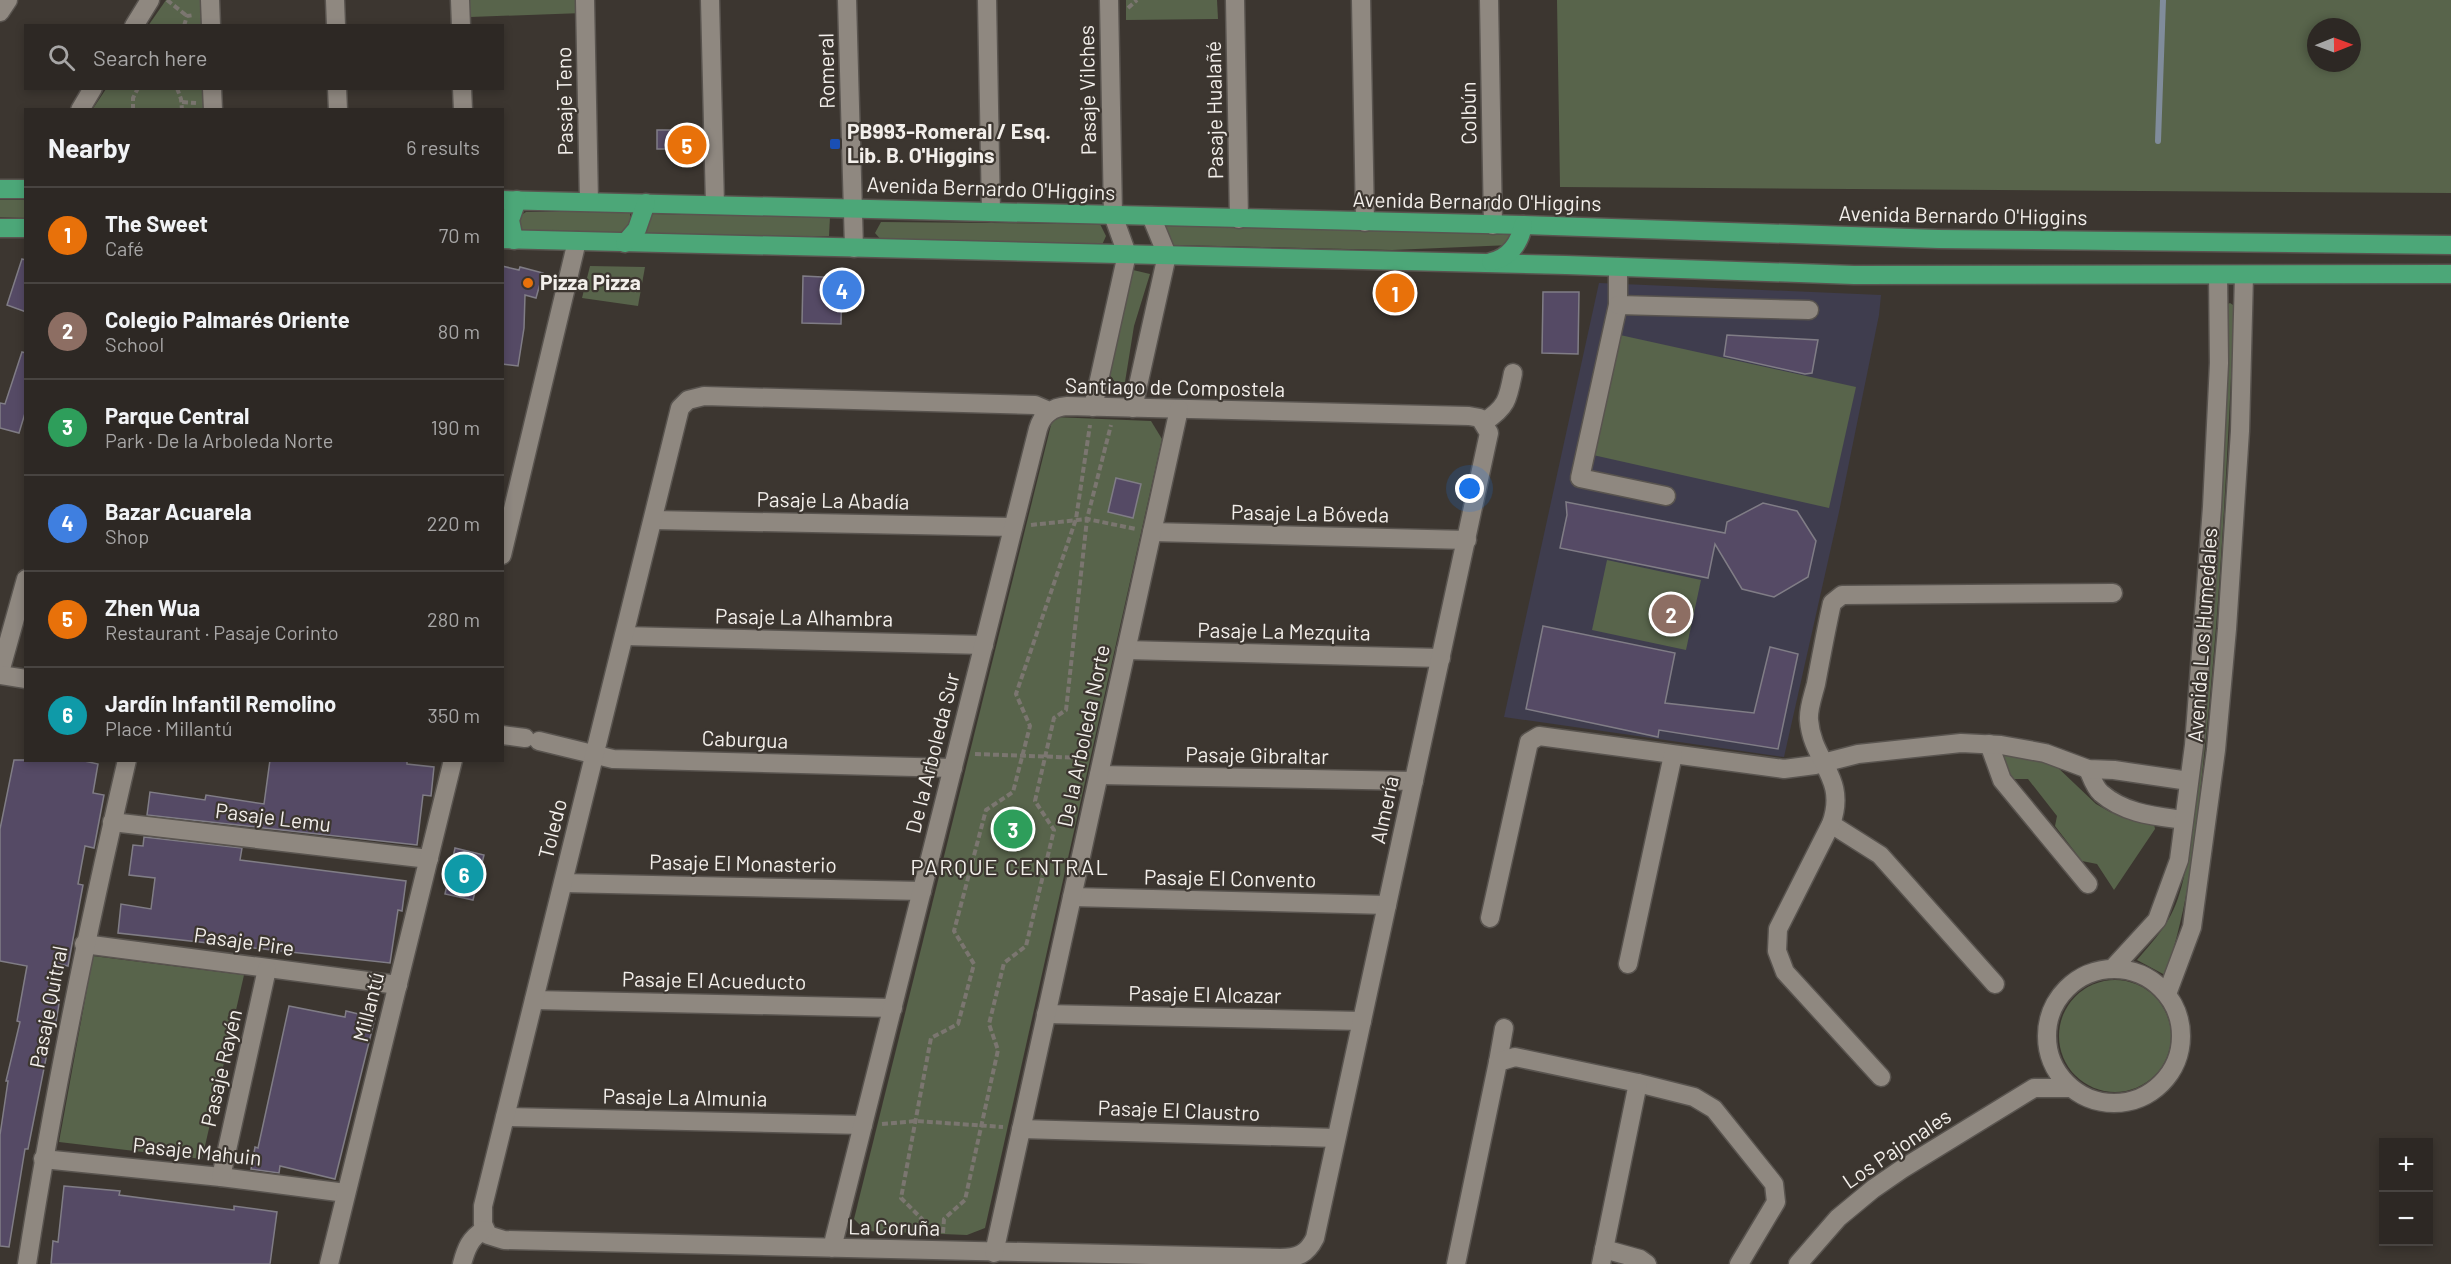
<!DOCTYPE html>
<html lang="en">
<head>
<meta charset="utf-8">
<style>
  body { margin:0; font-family:Barlow,sans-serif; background:#35302c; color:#f1f3f6 }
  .controls { position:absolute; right:18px; bottom:18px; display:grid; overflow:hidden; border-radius:0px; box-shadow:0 3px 9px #0003 }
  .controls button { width:54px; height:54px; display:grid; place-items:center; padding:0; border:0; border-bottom:2px solid #484441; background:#2d2824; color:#f1f3f6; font:30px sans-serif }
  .compass { position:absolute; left:2307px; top:18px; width:54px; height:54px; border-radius:50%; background:#2d2824; box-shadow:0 3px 9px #0003; rotate:89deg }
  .you { position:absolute; left:1470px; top:489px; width:21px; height:21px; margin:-15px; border:4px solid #fff; border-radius:50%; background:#1a73e8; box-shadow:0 0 0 9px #1a73e833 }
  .badge { display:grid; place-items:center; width:39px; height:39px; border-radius:50%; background:#1a73e8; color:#fff; font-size:20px; font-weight:700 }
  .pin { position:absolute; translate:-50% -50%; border:3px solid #fff; box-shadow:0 2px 6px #0006 }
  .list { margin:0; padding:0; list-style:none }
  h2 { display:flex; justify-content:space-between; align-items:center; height:78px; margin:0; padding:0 24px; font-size:26px }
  h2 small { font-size:20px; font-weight:400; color:#a7a6a6 }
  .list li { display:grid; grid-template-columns:39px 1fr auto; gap:18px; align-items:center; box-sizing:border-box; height:96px; padding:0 24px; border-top:2px solid #484441 }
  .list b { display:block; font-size:22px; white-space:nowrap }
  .list p { margin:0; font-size:20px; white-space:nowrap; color:#a7a6a6 }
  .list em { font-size:20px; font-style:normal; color:#a7a6a6 }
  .icon { flex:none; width:33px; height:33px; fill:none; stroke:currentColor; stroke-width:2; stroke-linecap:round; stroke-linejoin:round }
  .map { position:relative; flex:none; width:2451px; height:1264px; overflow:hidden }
  .search { position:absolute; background:#2d2824; box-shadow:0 3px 9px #0003; left:24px; top:24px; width:480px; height:66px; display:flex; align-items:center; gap:15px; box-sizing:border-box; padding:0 21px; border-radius:0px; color:#a7a6a6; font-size:22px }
  .panel { position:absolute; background:#2d2824; box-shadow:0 3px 9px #0003; left:24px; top:108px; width:480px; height:654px; border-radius:0px }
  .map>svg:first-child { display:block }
  .education { fill:#3f3d4e }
  .green { fill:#58644b; fill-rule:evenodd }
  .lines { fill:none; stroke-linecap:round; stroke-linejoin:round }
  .stream { stroke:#808c9b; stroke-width:6 }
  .building { fill:#554a65; stroke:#807d86; stroke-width:1.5 }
  .minor-casing { stroke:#59544f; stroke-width:21 }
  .major-casing { stroke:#59544f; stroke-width:21 }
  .path { stroke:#7b7670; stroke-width:4; stroke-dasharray:6 3; stroke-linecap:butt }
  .minor { stroke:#8f8880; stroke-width:18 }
  .major { stroke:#4ca778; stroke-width:18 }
  .transit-dot { fill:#1a4fb4; stroke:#3c3630; stroke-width:2 }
  .food-dot { fill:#e8710a; stroke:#3c3630; stroke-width:2 }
  .labels { text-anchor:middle; stroke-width:4.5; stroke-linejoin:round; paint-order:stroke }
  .street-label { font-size:21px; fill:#f3efeb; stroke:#3c3630 }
  .poi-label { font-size:21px; font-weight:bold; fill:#f3efeb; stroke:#3c3630; text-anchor:start }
  .neighbourhood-label { font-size:22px; letter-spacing:1.5px; fill:#f3efeb; stroke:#3c3630 }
</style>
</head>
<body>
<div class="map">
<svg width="2451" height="1264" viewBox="0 0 2451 1264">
  <rect width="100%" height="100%" fill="#3c3630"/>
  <path class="education" d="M1599,283L1881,295L1879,315L1839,512L1784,757L1504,717Z"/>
  <g class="green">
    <path d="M166,0H203L204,25L148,26Z"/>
    <path d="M469,0H582L583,13L470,17Z"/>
    <path d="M1126,0H1217L1218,19L1126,20Z"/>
    <path d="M1557,0H2451V193L1560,187ZM2316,27H2352V63H2316Z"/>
    <path d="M106,89H205L206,109L92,110Z"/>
    <path d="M0,200H25V218L0,217Z"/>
    <path d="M526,212H630V233H524L518,228V217Z"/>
    <path d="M651,214L830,217L829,236H645Z"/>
    <path d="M881,222L1100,224L1106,236L1102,245L882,241L875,233Z"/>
    <path d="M1182,222L1513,235L1511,245L1392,250L1173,245L1166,241L1162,227L1168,223Z"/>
    <path d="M590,266L645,267L638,306L582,298Z"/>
    <path d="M1133,270L1150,274L1134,326L1125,382H1115L1104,367L1125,309Z"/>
    <path d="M2230,303L2233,305L2234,316C2227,463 2220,610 2204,756C2196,830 2190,905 2165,975L2137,960C2145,950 2154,941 2161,931C2181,905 2186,870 2190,839L2226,305Z"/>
    <path d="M1620,335L1856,387L1829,508L1593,455Z"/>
    <path d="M1053,417L1151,421L1162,439L985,1228L967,1235L866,1231L854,1219Z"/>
    <path d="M1607,560L1701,580L1686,650L1592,630Z"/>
    <path d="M2010,751L2055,765L2096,804L2110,812L2146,824H2154L2155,829L2114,890L2097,864L2082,861L2055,826L2057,816L2028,779H2011L2000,759Z"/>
    <path d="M93,956L244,975L202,1159L59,1142Z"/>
    <circle cx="2115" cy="1036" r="56"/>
  </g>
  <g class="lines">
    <path class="stream" d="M2158,141L2163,0"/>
  </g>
  <g class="building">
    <rect x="657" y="130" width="41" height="19"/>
    <path d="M22,259L26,260V312L7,305Z"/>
    <path d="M502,266L519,270L520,267L543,273L536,298L525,295L524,328L518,366L502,364Z"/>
    <path d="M803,276L842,278L841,324L802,323Z"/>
    <path d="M1543,292H1579L1578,354L1542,353Z"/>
    <path d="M1727,335L1818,340L1812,373L1805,374L1724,356Z"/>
    <path d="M22,352L26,353V410L19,433L0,428V403L5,404Z"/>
    <path d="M1116,478L1141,484L1133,518L1108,512Z"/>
    <path d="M1566,502L1725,533L1727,522L1763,503L1797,511L1816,541L1808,577L1774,597L1742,589L1715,544L1708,578L1560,548L1567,515Z"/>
    <path d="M1543,626L1675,653L1665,703L1754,713L1770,647L1798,654L1778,749L1659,730L1658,737L1526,709Z"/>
    <path d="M14,760H80L98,764L93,793L104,795L94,848L85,846L78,884L83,885L68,966L60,964L52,1003L59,1004L55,1028H52L28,1149H25L9,1247L0,1246V1135L8,1081H6L20,1022L17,1021L27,966L0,961V829Z"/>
    <path d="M270,760H407V764L434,767L431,796L423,795L417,845L147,815L150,792L205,800L206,795L264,804Z"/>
    <path d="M144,837L242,848L240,860L406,881L402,911L398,910L390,963L118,933L121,904L151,909L155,878L129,875L133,845L143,846Z"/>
    <path d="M455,848L484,855L473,900L445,894Z"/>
    <path d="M289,1006L345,1017L346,1011L375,1018L335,1179L280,1166L279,1173L251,1169L255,1147L258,1148Z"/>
    <path d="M64,1186L120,1191L119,1195L234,1210V1206L277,1212L270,1264H51L53,1241L58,1242Z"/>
  </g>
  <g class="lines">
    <defs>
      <g id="minor">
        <path d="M210,0L211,26"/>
        <path d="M335,0L336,26"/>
        <path d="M460,0L461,26"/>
        <path d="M585,0L589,202"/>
        <path d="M710,0L715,205"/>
        <path d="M847,0L854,248"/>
        <path d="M987,0L991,212"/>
        <path d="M1235,0L1239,219"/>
        <path d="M1361,0L1365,222"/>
        <path d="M1489,0L1493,225"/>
        <path d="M0,12L8,0"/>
        <path d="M134,26L150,0"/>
        <path d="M212,88L213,110"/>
        <path d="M337,88L338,110"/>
        <path d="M462,88L463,110"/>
        <path d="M80,110L93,88"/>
        <path d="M1618,267V305L1580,478L1666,496"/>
        <path d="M1618,305L1809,310"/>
        <path d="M1093,407L1127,254L1113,215L1109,0"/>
        <path d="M1133,408L1167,255L1151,216"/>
        <path d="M1484,422C1507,407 1508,399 1513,373"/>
        <path d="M653,520L1013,527"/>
        <path d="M1152,532L1467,540"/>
        <path d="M502,555L577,241"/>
        <path d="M624,636L984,645"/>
        <path d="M1126,650L1441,658"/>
        <path d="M0,672L26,579"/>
        <path d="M0,675L26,679"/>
        <path d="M502,735L525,738"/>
        <path d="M539,741L613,759L953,768"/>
        <path d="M1989,744L2002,780L2088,884"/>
        <path d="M2088,769C2091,776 2095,788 2101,793C2125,814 2155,816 2184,820"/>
        <path d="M1099,775L1414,781"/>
        <path d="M112,822L429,859"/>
        <path d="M1831,824L1880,855L1995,984"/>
        <path d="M563,883L922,891"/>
        <path d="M1072,897L1387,905"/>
        <path d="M1490,918L1529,742L1539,736L1784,769L1815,765L1858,754L1961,743L2001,745L2045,753L2088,769L2114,770L2189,781"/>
        <path d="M84,944L398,985"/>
        <path d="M1628,964L1673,755"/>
        <circle cx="2114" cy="1036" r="67"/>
        <path d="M2112,969L2157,920L2179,860L2194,745L2212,507L2219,363L2218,275"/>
        <path d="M2167,994L2192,927L2216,750L2227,629L2240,431L2244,275"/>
        <path d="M534,1000L893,1008"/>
        <path d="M1046,1014L1362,1021"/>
        <path d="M1498,1062L1504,1028"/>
        <path d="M1881,1077L1785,972L1777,951L1778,929L1831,824C1848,777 1812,762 1809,720C1808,709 1813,696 1816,684C1821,657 1826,630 1832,603L1842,595L2113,593"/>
        <path d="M505,1117L863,1125"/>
        <path d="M1021,1129L1336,1138"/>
        <path d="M43,1159L221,1177L346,1193"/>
        <path d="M221,1177L267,969"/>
        <path d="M832,1248L1038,429C1042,415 1052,407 1067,406L1469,416L1480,418L1489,433L1315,1238C1307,1254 1298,1258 1280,1258L504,1240L488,1235L483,1224V1206L680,408L688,400L704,396L1035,405L1049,411"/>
        <path d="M1604,1249L1640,1259L1647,1264"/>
        <path d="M994,1253L1179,409"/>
        <path d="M27,1264C53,1095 88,927 127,760"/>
        <path d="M329,1264L453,760"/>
        <path d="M462,1264C466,1249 470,1238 484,1230"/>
        <path d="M1456,1264L1498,1062L1515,1057L1638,1083L1694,1097L1714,1109L1774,1184L1776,1202L1739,1264"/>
        <path d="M1601,1264L1638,1083"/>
        <path d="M1798,1264L1838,1218L1873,1189L1902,1169L2034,1088H2071"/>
      </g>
      <g id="major">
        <path d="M0,189H26"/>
        <path d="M502,200L1523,225L1939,239L2451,245"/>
        <path d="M0,228H26"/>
        <path d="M502,239L1566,265L1854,275L2451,274"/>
        <path d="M514,240L510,220L517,200"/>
        <path d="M625,243L637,229L646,203"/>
        <path d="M1491,262C1509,258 1520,243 1523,225"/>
      </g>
    </defs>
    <use href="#minor" class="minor-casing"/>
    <use href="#major" class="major-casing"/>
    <g class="path">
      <path d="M167,0L187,16"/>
      <path d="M1128,8L1137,0"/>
      <path d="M184,26L187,16L194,15"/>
      <path d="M177,88L181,99L182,110"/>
      <path d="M182,102L196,103"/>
      <path d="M133,110V98L138,88"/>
      <path d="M1031,525L1087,519L1136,529"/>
      <path d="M975,754L1085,758"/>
      <path d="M882,1124L916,1121L1003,1127"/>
      <path d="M922,1231V1219L901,1198L931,1038L958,1024L974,964L954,931L986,810L1013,792L1030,726L1016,694L1076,519L1090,425"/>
      <path d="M943,1233L944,1219L965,1200L998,1050L989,1024L1004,963L1026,946L1054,830L1035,801L1054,718L1066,710L1087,519L1111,425"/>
    </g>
    <use href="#minor" class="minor"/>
    <use href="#major" class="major"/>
  </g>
  <rect class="transit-dot" x="829" y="138" width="12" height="12" rx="3"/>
  <circle class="food-dot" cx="528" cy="283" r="6"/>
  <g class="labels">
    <g class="street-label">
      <text transform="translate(827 71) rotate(-91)" y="7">Romeral</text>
      <text transform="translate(1088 90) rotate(-91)" y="7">Pasaje Vilches</text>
      <text transform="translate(565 101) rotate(-91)" y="7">Pasaje Teno</text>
      <text transform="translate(1215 110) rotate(-91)" y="7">Pasaje Hualañé</text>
      <text transform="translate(1469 113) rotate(-91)" y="7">Colbún</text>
      <text transform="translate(991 189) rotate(2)" y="7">Avenida Bernardo O'Higgins</text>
      <text transform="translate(1477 202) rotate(1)" y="7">Avenida Bernardo O'Higgins</text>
      <text transform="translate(1963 216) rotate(1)" y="7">Avenida Bernardo O'Higgins</text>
      <text transform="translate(1175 388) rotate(1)" y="7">Santiago de Compostela</text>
      <text transform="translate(833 501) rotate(1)" y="7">Pasaje La Abadía</text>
      <text transform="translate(1310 514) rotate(1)" y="7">Pasaje La Bóveda</text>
      <text transform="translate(804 618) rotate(1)" y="7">Pasaje La Alhambra</text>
      <text transform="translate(1284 632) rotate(1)" y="7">Pasaje La Mezquita</text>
      <text transform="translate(2203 635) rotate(-86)" y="7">Avenida Los Humedales</text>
      <text transform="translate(1084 736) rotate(-78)" y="7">De la Arboleda Norte</text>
      <text transform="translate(745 740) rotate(2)" y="7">Caburgua</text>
      <text transform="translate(933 753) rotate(-76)" y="7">De la Arboleda Sur</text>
      <text transform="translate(1257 756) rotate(1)" y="7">Pasaje Gibraltar</text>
      <text transform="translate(1385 810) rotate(-78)" y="7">Almería</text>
      <text transform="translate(273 818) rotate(7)" y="7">Pasaje Lemu</text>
      <text transform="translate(553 829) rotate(-76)" y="7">Toledo</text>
      <text transform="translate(743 864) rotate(1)" y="7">Pasaje El Monasterio</text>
      <text transform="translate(1230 879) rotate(1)" y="7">Pasaje El Convento</text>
      <text transform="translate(244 942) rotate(8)" y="7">Pasaje Pire</text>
      <text transform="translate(714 981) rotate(1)" y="7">Pasaje El Acueducto</text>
      <text transform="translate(1205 995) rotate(1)" y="7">Pasaje El Alcazar</text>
      <text transform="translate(49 1007) rotate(-79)" y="7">Pasaje Quitral</text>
      <text transform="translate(369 1007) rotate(-76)" y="7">Millantú</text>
      <text transform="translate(222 1068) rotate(-77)" y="7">Pasaje Rayén</text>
      <text transform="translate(685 1098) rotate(1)" y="7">Pasaje La Almunia</text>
      <text transform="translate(1179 1111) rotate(2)" y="7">Pasaje El Claustro</text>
      <text transform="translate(1897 1149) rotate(-34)" y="7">Los Pajonales</text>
      <text transform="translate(197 1152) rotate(6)" y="7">Pasaje Mahuin</text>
      <text transform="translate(894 1228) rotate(1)" y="7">La Coruña</text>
    </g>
    <g class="poi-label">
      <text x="847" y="139">PB993-Romeral / Esq.<tspan x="847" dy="24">Lib. B. O'Higgins</tspan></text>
      <text x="540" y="290">Pizza Pizza</text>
    </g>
    <g class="neighbourhood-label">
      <text x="1010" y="875">PARQUE CENTRAL</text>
    </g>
  </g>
</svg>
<div class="controls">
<button>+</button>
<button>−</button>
</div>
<svg class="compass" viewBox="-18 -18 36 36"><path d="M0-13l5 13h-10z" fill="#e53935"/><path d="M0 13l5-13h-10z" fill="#a7a6a6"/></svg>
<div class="you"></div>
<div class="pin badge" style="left:1395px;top:293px;background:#e8710a">1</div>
<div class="pin badge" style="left:1671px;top:614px;background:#8d6e63">2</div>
<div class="pin badge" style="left:1013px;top:829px;background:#2e9e5b">3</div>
<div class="pin badge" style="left:842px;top:290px;background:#3f7fe0">4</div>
<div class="pin badge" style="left:687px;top:145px;background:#e8710a">5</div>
<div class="pin badge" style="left:464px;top:874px;background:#0f9aa8">6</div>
<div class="search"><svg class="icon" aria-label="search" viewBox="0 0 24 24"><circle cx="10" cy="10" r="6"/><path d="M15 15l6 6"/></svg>Search here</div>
<section class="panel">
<h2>Nearby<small>6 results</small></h2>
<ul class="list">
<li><span class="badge" style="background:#e8710a">1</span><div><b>The Sweet</b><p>Café</p></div><em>70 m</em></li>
<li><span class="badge" style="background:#8d6e63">2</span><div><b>Colegio Palmarés Oriente</b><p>School</p></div><em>80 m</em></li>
<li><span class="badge" style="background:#2e9e5b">3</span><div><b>Parque Central</b><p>Park · De la Arboleda Norte</p></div><em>190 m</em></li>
<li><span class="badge" style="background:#3f7fe0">4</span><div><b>Bazar Acuarela</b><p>Shop</p></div><em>220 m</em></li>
<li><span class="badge" style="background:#e8710a">5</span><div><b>Zhen Wua</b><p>Restaurant · Pasaje Corinto</p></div><em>280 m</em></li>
<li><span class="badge" style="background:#0f9aa8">6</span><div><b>Jardín Infantil Remolino</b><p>Place · Millantú</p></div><em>350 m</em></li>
</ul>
</section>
</div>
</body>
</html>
